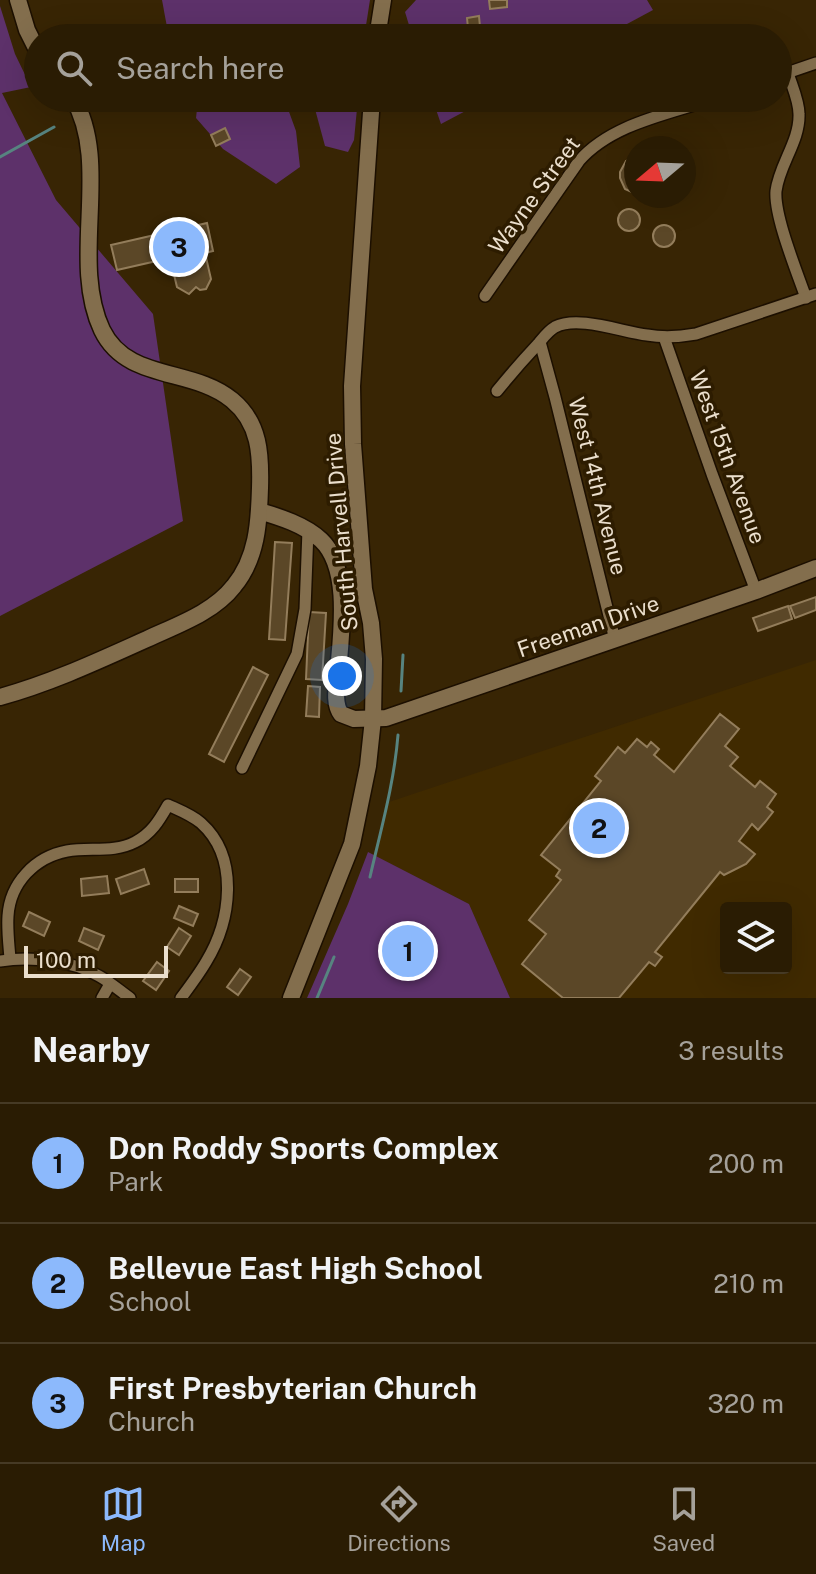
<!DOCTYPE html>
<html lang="en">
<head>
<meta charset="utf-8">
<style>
  body { margin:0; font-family:"Public Sans",sans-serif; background:#362912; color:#f1f3f6 }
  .controls { position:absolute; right:24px; bottom:24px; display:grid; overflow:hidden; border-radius:8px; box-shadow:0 8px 32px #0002 }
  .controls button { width:72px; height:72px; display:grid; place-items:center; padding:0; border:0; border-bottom:2px solid #463a25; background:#2a1c03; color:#f1f3f6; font:40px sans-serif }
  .compass { position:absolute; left:624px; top:136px; width:72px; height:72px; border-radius:50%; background:#2a1c03; box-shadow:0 8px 32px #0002; rotate:251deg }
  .scale { position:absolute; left:24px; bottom:20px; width:144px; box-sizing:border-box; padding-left:8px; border:4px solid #ebdfcd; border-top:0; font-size:22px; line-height:28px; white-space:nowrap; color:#ebdfcd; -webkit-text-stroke:6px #2d1c00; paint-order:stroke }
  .you { position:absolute; left:342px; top:676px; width:28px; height:28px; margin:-20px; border:6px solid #fff; border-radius:50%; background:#1a73e8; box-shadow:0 0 0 12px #1a73e833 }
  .badge { display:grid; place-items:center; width:52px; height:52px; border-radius:50%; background:#8cb9fc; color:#111; font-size:26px; font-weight:700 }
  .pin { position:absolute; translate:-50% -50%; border:4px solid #fff; box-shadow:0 2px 8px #0006 }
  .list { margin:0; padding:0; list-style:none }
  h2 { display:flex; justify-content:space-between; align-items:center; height:104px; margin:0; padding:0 32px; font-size:34px }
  h2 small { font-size:26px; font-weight:400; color:#a5a19a }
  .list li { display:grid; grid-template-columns:52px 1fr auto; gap:24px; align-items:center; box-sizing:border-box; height:120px; padding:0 32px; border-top:2px solid #463a25 }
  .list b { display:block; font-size:30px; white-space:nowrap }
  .list p { margin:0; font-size:26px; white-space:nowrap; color:#a5a19a }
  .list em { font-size:26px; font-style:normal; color:#a5a19a }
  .icon { flex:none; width:44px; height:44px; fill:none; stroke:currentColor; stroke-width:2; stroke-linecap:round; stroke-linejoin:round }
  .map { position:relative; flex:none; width:816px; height:998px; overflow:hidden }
  .search { position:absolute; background:#2a1c03; box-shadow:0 8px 32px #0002; left:24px; right:24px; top:24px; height:88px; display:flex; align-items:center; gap:20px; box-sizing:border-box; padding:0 28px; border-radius:44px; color:#a5a19a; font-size:30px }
  .sheet { height:464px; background:#2a1c03 }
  nav { display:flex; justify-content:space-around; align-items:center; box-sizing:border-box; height:112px; border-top:2px solid #463a25; background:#2a1c03; font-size:22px; color:#a5a19a }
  nav a { display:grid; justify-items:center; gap:4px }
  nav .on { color:#8cb9fc }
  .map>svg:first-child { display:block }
  .built { fill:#402a00; fill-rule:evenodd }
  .green { fill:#5d316a }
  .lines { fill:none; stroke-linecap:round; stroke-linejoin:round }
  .stream { stroke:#578480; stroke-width:3 }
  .building { fill:#5b4727; stroke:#937d5b; stroke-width:2 }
  .street-casing { stroke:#1c0f00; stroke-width:14 }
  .secondary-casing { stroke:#1c0f00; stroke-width:19 }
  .street { stroke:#836e4d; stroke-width:11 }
  .secondary { stroke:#836e4d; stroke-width:16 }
  .labels { text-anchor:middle; stroke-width:7; stroke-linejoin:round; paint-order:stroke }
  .street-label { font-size:22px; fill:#ebdfcd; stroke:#2d1c00 }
</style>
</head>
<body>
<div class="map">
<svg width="816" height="998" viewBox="0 0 816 998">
  <rect width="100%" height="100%" fill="#382504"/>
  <path class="built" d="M816,660V998H510L469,904L373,855L389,802ZM726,908H786V968H726Z"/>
  <g class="green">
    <path d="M162,0H370L364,38H169Z"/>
    <path d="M416,0H647L653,10L601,38H413L405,12Z"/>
    <path d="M0,6L15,54L31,87L2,93L56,200L153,314L183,521L0,616Z"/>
    <path d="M182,98H284L296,131L300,167L276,184L223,149L196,118L197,109L185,112Z"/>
    <path d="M312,98H358L354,140L348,152L325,146Z"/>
    <path d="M432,98H490L441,124Z"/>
    <path d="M368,852L469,904L510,998H307L348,904Z"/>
  </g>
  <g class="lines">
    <g class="stream">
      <path d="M0,157L54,127"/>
      <path d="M401,691L403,655"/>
      <path d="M370,877C381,829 394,784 398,735"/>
      <path d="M317,998L334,957"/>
    </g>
  </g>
  <g class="building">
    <path d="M489,0H507V7L490,9Z"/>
    <path d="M479,16L481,38H469L467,18Z"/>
    <path d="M225,128L230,139L216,146L211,135Z"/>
    <path d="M636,156V194L625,189L620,178V172L626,161Z"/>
    <circle cx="629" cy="220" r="11"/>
    <path d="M207,223L213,251L205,253L211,279L206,289L200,290L196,287L189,294L177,287L170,258L117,270L111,245Z"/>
    <circle cx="664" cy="236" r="11"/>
    <path d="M275,542L292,543L285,640L269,639Z"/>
    <path d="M816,597V610L795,618L790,606Z"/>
    <path d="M788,606L792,619L758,631L753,618Z"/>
    <path d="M309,612L326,613L322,680L306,679Z"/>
    <path d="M253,667L268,675L224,762L209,754Z"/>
    <path d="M308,686L320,687L319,717L306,716Z"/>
    <path d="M720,714L739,729L725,746L738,757L730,766L755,787L760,781L776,794L767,807L773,812L765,822L758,830L752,824L739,841L755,854L746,864L724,875L720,872L655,952L662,957L655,966L649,962L619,998H563L522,964L546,934L529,920L561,880L556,876L560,870L541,855L601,781L595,776L618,747L625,753L637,739L647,747L651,742L659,749L654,755L674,772Z"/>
    <path d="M144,869L149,884L121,894L116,879Z"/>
    <path d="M107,876L109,893L82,896L81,879Z"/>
    <rect x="175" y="879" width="23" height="13"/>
    <path d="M179,906L198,914L193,926L174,918Z"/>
    <path d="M29,912L50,922L44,936L23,926Z"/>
    <path d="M84,928L104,936L98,950L79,941Z"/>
    <path d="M179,928L191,936L179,955L167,947Z"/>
    <path d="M157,962L169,971L156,990L143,981Z"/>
    <path d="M240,969L251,977L238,995L227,987Z"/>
  </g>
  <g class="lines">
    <defs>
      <g id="street">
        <path d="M788,73C792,86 799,101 799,114C800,141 779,165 776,191C774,216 797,272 806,298"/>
        <path d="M778,76L816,63"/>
        <path d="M485,296L579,161C612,123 670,114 716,98"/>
        <path d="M664,337L712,474L756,591"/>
        <path d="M540,342L555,397L615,640"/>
        <path d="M497,391C510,375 523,360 538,344C543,338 548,331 555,327C578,315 622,332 647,335C664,338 679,337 696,334L816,294"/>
        <path d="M242,768L297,654L305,609L308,530"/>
        <path d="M10,959C9,945 7,930 8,916C10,883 35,857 67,851C90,847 114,853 135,842C151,834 159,821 168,805C179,810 192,815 201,823C240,858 231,921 206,962C199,974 190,986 181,998"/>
        <path d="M0,961C30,956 71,960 99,976C110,982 120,991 130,998"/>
        <path d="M102,998L110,984"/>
      </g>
      <g id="secondary">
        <path d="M18,0L27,30L38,52"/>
        <path d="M377,38L383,0"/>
        <path d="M259,511C280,517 305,525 321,540C351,568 341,635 338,672C337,686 333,703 341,714L354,719L386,718L756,591L816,568"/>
        <path d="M0,697C51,683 98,661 147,639C177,625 213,613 234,586C257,558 259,523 260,488C261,455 260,423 232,400C192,367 127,382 102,330C69,260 112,164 73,98"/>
        <path d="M291,998L352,844L368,766L373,719L374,659L371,623L364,589L353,444L352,386L372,98"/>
      </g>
    </defs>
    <use href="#street" class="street-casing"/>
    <use href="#secondary" class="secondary-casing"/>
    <use href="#street" class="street"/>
    <use href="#secondary" class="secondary"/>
  </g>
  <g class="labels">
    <g class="street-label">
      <text transform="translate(534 195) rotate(-54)" y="8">Wayne Street</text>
      <text transform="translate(728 457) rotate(70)" y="8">West 15th Avenue</text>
      <text transform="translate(598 486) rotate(76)" y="8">West 14th Avenue</text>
      <text transform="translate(341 532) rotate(-95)" y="8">South Harvell Drive</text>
      <text transform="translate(588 626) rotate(-19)" y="8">Freeman Drive</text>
    </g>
  </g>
</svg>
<div class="controls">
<button><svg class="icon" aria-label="layers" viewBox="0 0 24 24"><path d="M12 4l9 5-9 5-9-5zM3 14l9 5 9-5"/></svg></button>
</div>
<svg class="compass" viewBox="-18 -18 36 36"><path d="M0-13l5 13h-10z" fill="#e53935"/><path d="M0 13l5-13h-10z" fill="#a5a19a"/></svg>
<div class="scale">100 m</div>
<div class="you"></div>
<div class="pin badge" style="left:408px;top:951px">1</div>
<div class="pin badge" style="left:599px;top:828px">2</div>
<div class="pin badge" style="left:179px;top:247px">3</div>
<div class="search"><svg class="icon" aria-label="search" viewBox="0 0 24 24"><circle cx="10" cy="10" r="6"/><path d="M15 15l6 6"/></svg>Search here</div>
</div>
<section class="sheet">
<h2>Nearby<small>3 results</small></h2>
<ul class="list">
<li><span class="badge">1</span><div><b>Don Roddy Sports Complex</b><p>Park</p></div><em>200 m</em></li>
<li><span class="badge">2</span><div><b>Bellevue East High School</b><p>School</p></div><em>210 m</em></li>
<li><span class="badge">3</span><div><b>First Presbyterian Church</b><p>Church</p></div><em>320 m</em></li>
</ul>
</section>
<nav>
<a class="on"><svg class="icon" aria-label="map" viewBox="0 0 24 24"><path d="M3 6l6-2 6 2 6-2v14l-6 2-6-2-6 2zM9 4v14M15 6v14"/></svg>Map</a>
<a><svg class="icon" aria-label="directions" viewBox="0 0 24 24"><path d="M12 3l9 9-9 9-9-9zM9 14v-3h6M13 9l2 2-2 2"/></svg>Directions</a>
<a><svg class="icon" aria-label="saved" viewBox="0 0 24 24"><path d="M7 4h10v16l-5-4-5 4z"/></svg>Saved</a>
</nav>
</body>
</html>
